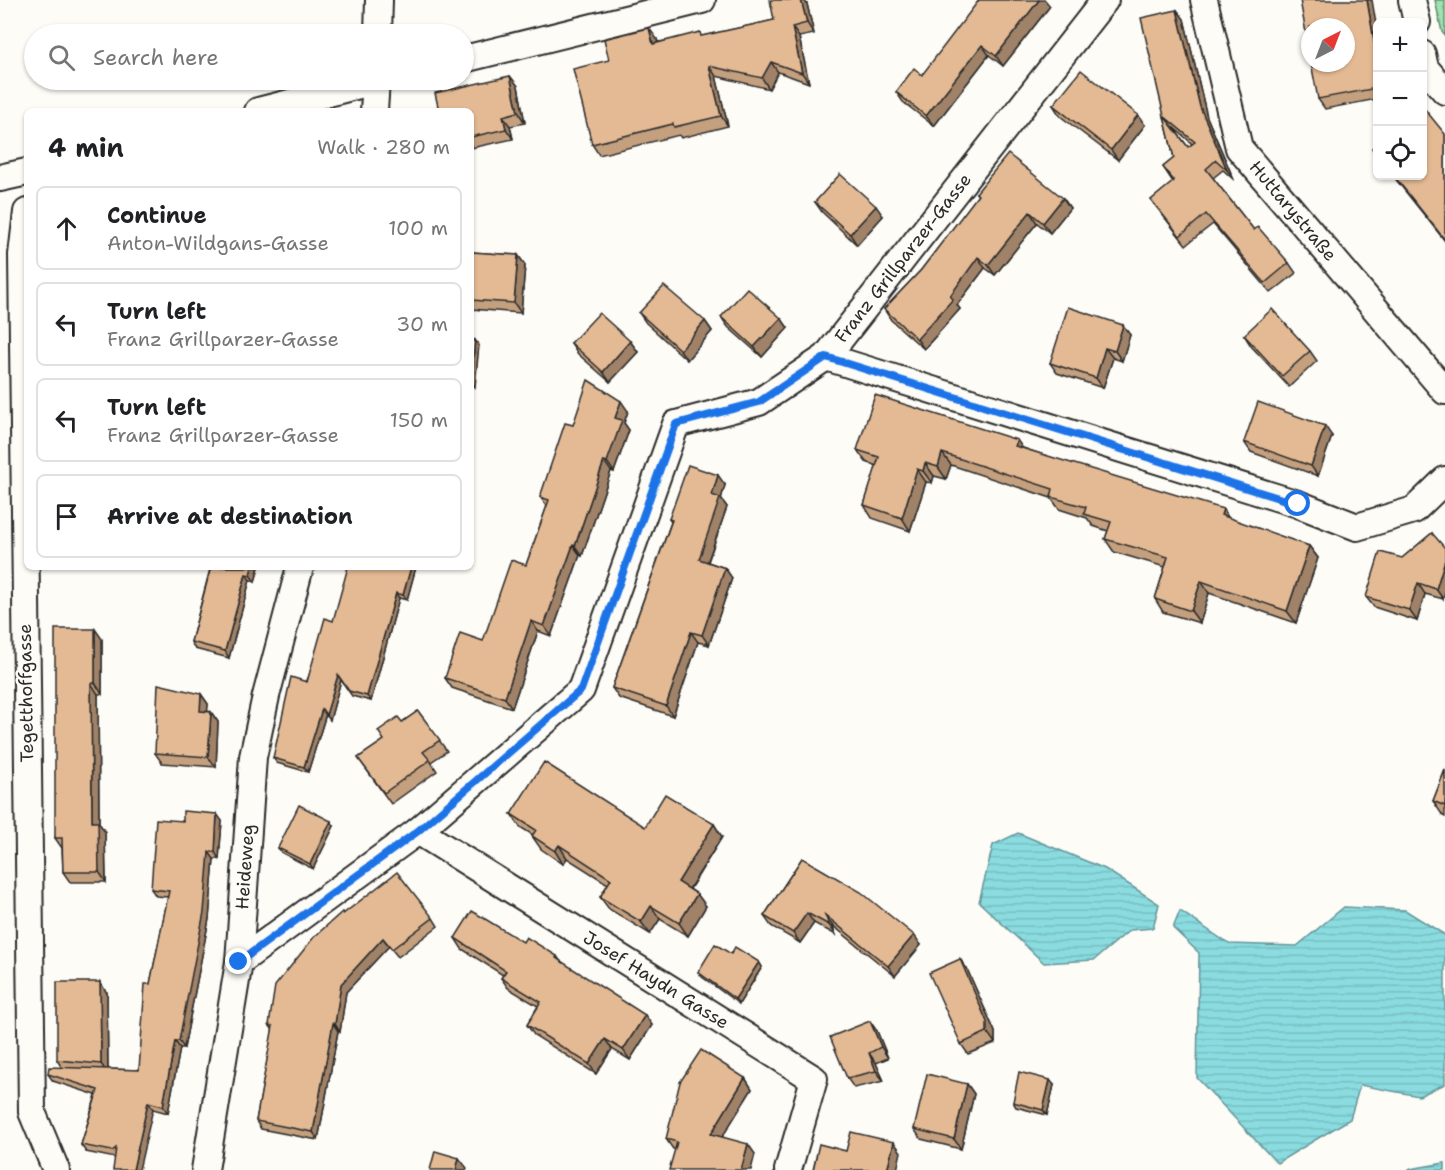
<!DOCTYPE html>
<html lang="en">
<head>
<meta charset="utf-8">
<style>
  body { margin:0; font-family:"Shantell Sans",sans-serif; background:#f2f2f2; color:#202124 }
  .controls { position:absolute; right:18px; top:18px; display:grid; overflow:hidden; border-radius:9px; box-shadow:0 2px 4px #0004 }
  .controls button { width:54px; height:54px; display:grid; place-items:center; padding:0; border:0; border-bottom:2px solid #e0e0e0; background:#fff; color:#202124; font:30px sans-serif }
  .compass { position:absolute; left:1301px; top:18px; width:54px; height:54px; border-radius:50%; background:#fff; box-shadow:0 2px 4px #0004; rotate:42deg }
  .stop { position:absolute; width:18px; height:18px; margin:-14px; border:4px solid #1a73e8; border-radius:50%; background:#fff }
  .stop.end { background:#1a73e8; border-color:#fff; box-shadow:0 2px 6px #0008 }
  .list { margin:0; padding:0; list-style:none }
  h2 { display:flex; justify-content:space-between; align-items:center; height:78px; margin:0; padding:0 24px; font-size:26px }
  h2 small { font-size:20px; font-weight:400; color:#757577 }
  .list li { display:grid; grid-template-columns:39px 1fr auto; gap:18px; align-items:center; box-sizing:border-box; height:84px; margin:0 12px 12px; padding:0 12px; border:2px solid #e0e0e0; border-radius:9px }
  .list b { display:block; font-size:22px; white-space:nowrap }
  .list p { margin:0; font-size:20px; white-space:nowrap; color:#757577 }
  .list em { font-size:20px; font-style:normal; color:#757577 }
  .icon { flex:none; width:33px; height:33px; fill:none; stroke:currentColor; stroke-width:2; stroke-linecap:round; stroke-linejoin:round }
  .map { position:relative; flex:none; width:1445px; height:1170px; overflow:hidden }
  .search { position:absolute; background:#fff; box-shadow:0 2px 4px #0004; left:24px; top:24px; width:450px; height:66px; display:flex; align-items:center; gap:15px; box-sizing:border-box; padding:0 21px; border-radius:33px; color:#757577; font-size:22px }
  .panel { position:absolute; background:#fff; box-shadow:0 2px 4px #0004; left:24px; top:108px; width:450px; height:462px; border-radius:9px }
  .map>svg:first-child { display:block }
  .grass { fill:url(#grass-tufts); stroke:#64876e; stroke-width:1.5 }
  .water { fill:url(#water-rules); stroke:#649598; stroke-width:1.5 }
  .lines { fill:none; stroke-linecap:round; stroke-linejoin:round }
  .minor-casing { stroke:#2b2b2b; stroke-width:30 }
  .minor { stroke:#fdfcf7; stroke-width:26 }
  .wall { fill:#c4a07f; stroke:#2b2b2b; stroke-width:1.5; fill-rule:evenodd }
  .shaded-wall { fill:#a08268; stroke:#2b2b2b; stroke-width:1.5 }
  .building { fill:#e4ba94; stroke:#2b2b2b; stroke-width:1.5 }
  .route { stroke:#1a73e8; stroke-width:8 }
  .labels { text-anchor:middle; stroke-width:5; stroke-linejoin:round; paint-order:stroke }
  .street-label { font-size:18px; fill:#2b2b2b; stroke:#fdfcf7 }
</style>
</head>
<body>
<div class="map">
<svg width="1445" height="1170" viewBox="0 0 1445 1170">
  <defs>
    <pattern id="grass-tufts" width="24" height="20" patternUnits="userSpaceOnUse" patternTransform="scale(1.5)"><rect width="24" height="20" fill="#9de3b0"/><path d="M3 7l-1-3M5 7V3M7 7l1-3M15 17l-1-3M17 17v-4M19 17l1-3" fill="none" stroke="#87c398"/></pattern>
    <pattern id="water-rules" width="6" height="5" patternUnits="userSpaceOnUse" patternTransform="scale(1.5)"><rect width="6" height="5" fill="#8adce0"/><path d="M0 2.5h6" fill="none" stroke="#77bdc0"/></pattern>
  </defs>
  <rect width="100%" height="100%" fill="#fdfcf7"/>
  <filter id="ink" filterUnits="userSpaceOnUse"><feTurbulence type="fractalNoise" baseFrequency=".0167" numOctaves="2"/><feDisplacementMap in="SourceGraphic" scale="12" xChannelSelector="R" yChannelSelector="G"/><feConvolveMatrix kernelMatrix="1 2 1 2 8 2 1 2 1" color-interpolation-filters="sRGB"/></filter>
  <g filter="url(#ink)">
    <path class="grass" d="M1435,0H1445V36L1442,32Z"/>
    <g class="water">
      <path d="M1018,833L1105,869L1159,904L1153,928L1130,930L1094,960L1044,963L979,902L993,845Z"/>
      <path d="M1344,907L1405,910L1445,935V1084L1419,1096L1360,1085L1350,1119L1277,1163L1197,1078L1199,953L1173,928L1180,911L1229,944L1297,946Z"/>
      <path d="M1445,1163V1170H1409L1410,1169Z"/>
    </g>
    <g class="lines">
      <defs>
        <g id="minor">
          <path d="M1204,0L1239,148L1445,391"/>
          <path d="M1412,0L1417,22"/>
          <path d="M378,34L379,0"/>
          <path d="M1422,54L1425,68L1445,91"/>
          <path d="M464,59L702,0"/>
          <path d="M258,111L379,80"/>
          <path d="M374,111L376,80"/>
          <path d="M0,178L27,172"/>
          <path d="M27,212L22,255L32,1112L56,1170"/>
          <path d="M826,357L1298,504L1357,527L1414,510L1445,480"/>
          <path d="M418,831L814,1079L788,1170"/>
          <path d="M239,962L418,831L581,690L676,424L759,402L826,357L1105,0"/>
          <path d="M205,1170L239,962L253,757L266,696L300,567"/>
        </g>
      </defs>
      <use href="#minor" class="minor-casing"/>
      <use href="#minor" class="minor"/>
    </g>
    <g class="wall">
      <path d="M807,4L814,34L799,37L809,83L778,72L769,89L716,76L728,126L681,138L679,135L599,155L592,144L609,60L657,39L658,42L703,36L774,20Z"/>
      <path d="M1050,6L1003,66L989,55L934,126L903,102L896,92L922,75Z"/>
      <path d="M1177,10L1184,19L1207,117L1234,180L1223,170L1213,178L1254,230L1289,263L1296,273L1271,293L1213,224L1186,245L1151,200L1173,182L1163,167L1174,158L1164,116ZM1173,127L1187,139L1192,144L1188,147Z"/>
      <path d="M1377,30V99L1325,109L1318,99Z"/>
      <path d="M510,76L518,86L525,123L510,126L513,139L471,148V111Z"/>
      <path d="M1053,105L1145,125L1118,160L1060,116Z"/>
      <path d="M1445,134V241L1393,176H1422Z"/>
      <path d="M976,193L1063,198L1070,208L1050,233L1037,223L995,275L985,268L957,305L960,309L924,349L891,320L884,309L921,270L978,196Z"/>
      <path d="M815,202L883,216L857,245L822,212Z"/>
      <path d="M471,252L518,255L525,265L521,313L471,309Z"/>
      <path d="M639,313L705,321L712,331L687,360L646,323Z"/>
      <path d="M721,317L781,318L788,328L762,357L728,327Z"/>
      <path d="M1130,335L1122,361L1113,358L1103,388L1057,373L1050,363Z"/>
      <path d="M1244,335L1310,351L1317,361L1289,387L1251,346Z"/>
      <path d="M630,341L638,352L610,382L578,354L571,343Z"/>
      <path d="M628,411L624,423L629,430L614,472L611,471L582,556L580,555L551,636L538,631L512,708L452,688L445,678L483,641L526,565L547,506L540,497L573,425Z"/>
      <path d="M1332,436L1318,476L1251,452L1244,442Z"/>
      <path d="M1023,448L1309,546L1318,558L1296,623L1209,593L1200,623L1163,612L1155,599L1165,567L1114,552L1105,539L1108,531L1093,526L1087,518L1059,509L1051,498L951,465L946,479L934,476L932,483L926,482L910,531L872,518L864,505L877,466L866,462L857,450Z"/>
      <path d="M725,485L721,499L727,507L708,562L725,568L732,578L709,645L698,642L673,716L619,698L612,688L671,522L669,519Z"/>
      <path d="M1432,533L1443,599L1425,594L1417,621L1374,607L1366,597L1402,558Z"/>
      <path d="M208,567H259L255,582L250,580L229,658L195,649L191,642L210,569Z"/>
      <path d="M416,567L407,600L399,598L371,701L352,696L341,680L330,720L326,714L308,772L277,763L273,758L333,621Z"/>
      <path d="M102,639V694H98L99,823L105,832L106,882H70L63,872L62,848L55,838Z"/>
      <path d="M201,694L208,704L207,711L211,712L218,722L216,767L162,763L155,753Z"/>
      <path d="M418,711L447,751L431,762L437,771L391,804L358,758L384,740L402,722Z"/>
      <path d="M1445,770V817L1443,816L1433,801Z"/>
      <path d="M511,814L645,827L714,824L722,837L690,889L697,894L706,906L688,936L660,919L650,934L609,909L600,897L608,884L567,858L563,864L541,849L532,836L533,835L520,827Z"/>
      <path d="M183,821H222L219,859H214L209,919L184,1048H180L168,1113L153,1109L115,1158L86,1152L81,1145L96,1095L53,1081L48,1074L62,1068L57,1060L107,993L108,1069L139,1070L150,984L168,897L156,896L151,889Z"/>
      <path d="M334,826L313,869L282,853L278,848Z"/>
      <path d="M802,858L921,945L895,976L832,925L836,935L814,923L800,943L771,926L764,916Z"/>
      <path d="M343,914L433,918L438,926L398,957L389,946L346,992L340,1032L338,1031L318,1140L261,1129L256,1121L273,1030L269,1025Z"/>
      <path d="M455,938L523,942L557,956L561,962L652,1025L630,1060L612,1049L596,1074L534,1035L527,1025L538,1006L508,988L501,978L503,975L462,949Z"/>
      <path d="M731,954L759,962L762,967L739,1004L702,977L698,972Z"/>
      <path d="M960,959L967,969L995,1032V1043L968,1054L961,1044Z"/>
      <path d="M877,1031L888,1058L876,1063L884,1081L854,1088L847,1078Z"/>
      <path d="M745,1078L752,1089L722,1137L755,1154L673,1149L666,1139Z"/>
      <path d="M967,1084L974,1094L961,1149L921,1139L914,1129Z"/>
      <path d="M1054,1085L1047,1115L1016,1107L1013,1102Z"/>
    </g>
    <g class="shaded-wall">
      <path d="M801,0H804L807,4L814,34L807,23Z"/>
      <path d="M1039,0H1045L1050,6L1003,66L996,56Z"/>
      <path d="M1367,0H1372L1377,30V58Z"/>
      <path d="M1177,10L1184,19L1207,117L1234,180L1227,170L1200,107Z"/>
      <path d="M792,27L799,37L809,83L802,73Z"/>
      <path d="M649,28L657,39L660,54L653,44Z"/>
      <path d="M982,45L989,55L934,126L926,116Z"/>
      <path d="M771,62L778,72L769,89L762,78Z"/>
      <path d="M709,66L716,76L728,126L721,116Z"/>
      <path d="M510,76L518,86L525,123L518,112Z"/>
      <path d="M1138,115L1145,125L1118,160L1111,150Z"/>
      <path d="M503,116L510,126L513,139L506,129Z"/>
      <path d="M1063,198L1070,208L1050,233L1043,223Z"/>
      <path d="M876,206L883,216L857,245L850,234Z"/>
      <path d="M1030,212L1037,223L995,275L988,265Z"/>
      <path d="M518,255L525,265L521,313L514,303Z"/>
      <path d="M978,257L985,268L957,305L960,309L924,349L917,339Z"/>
      <path d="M781,318L788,328L762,357L754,347Z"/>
      <path d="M705,321L712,331L687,360L680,350Z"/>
      <path d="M1123,325L1130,335L1122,361L1115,351Z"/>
      <path d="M475,340L479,345L475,387L471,382Z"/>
      <path d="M630,341L638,352L610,382L603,372Z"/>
      <path d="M1105,348L1113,358L1103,388L1096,378Z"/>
      <path d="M621,401L628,411L624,423L629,430L614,472L607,462L615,418Z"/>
      <path d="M1325,426L1332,436L1318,476L1311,466Z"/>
      <path d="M1017,440L1026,453L1015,446Z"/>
      <path d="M942,453L951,465L946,479L938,467Z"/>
      <path d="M604,461L611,471L582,556L575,546Z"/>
      <path d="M925,463L934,476L932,483L923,471Z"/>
      <path d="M917,469L926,482L910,531L902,518Z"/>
      <path d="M718,475L725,485L721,499L727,507L705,569L699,559L712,495Z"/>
      <path d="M1223,509L1231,522L1221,515Z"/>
      <path d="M573,545L580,555L551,636L544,626Z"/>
      <path d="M1309,546L1318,558L1296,623L1287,611Z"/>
      <path d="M1445,560V593L1443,599L1436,589Z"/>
      <path d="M252,567H259L255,582L250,575Z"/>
      <path d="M411,567H416L407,600L403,595Z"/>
      <path d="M725,568L732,578L709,645L702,635Z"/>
      <path d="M246,574L250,580L229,658L225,651Z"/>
      <path d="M1201,581L1209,593L1200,623L1191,611Z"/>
      <path d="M1418,583L1425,594L1417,621L1409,610Z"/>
      <path d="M396,593L399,598L371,701L367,696Z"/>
      <path d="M531,621L538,631L512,708L505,698Z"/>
      <path d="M95,629L102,639V694L95,683Z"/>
      <path d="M691,632L698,642L673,716L666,706Z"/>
      <path d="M338,675L341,680L330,720L326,715Z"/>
      <path d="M91,683L98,694L99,823L105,832L106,882L99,872L92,822Z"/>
      <path d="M201,694L208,704L207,721L200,711Z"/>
      <path d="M322,709L326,714L308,772L304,767Z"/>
      <path d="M211,712L218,722L216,767L208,757Z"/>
      <path d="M217,814L222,821L219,859L215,852Z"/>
      <path d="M331,821L334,826L313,869L310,864Z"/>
      <path d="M714,824L722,837L686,894L678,882Z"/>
      <path d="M559,845L567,858L563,864L555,851Z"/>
      <path d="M209,852L214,859L209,919L184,1048L179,1041Z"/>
      <path d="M697,894L706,906L688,936L679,923Z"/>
      <path d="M651,906L660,919L650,934L641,922Z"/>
      <path d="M807,913L814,923L800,943L793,933Z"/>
      <path d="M825,915L832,925L836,935L829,925Z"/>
      <path d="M914,935L921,945L895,976L888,966Z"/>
      <path d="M383,938L389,946L346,992L340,1032L335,1024L341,984Z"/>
      <path d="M960,959L967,969L995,1032V1043L987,1032Z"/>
      <path d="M759,962L762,967L739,1004L735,999Z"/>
      <path d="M100,982L107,993L108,1074L101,1064Z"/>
      <path d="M645,1015L652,1025L630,1060L623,1050Z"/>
      <path d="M870,1021L877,1031L888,1058L881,1047Z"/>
      <path d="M333,1023L338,1031L318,1140L313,1132Z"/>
      <path d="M605,1039L612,1049L596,1074L589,1064Z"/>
      <path d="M175,1041L180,1048L168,1113L163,1106Z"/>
      <path d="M869,1053L876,1063L884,1081L876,1071Z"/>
      <path d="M745,1078L752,1089L718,1144L711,1134Z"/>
      <path d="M1050,1080L1054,1085L1047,1115L1043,1110Z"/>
      <path d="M967,1084L974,1094L961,1149L954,1139Z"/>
      <path d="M148,1102L153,1109L139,1170H133Z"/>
      <path d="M894,1142L901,1152L897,1170H887Z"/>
      <path d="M748,1144L755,1154L751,1170H741Z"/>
      <path d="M459,1158L467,1168L466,1170H456Z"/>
    </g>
    <g class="building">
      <path d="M770,0H801L807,23L792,27L802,73L771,62L762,78L709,66L721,116L674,127L673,124L592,144L573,69L609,60L604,39L649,28L653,44L700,32L701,36L774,20Z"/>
      <path d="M979,0H1039L996,56L982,45L926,116L896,92L914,68L922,75Z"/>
      <path d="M1300,0H1367L1377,58V88L1318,99L1311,63H1346V27H1310V55Z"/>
      <path d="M1177,10L1200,107L1227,170L1216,160L1206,169L1254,230L1258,227L1289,263L1265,283L1206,214L1180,236L1151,200L1174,181L1163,167L1174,158L1164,116L1188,147L1195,142L1164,116L1141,18Z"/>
      <path d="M1081,70L1138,115L1111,150L1053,105Z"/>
      <path d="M510,76L518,112L503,116L506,129L471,137V111H439L435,93Z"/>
      <path d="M1422,107H1423L1445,134V240L1394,176H1422Z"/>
      <path d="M1377,143V155L1372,148Z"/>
      <path d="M1008,154L1063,198L1043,223L1030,212L988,265L978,257L950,296L953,299L917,339L884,309L921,270L978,195L976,193Z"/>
      <path d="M840,174L876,206L850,234L815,202Z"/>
      <path d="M471,252L518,255L514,303L471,300Z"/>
      <path d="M664,286L705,321L680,350L639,313Z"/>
      <path d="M747,288L781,318L754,347L721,317Z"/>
      <path d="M1068,307L1123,325L1115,351L1105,348L1096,378L1050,363Z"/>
      <path d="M1272,309L1310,351L1282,376L1244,335Z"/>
      <path d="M599,313L630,341L603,372L571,343Z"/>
      <path d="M471,340H475L471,382Z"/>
      <path d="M588,380L621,401L615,418L622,420L607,462L604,461L575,546L573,545L544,626L531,621L505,698L445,678L460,633L483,641L511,560L526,565L549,500L540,497L565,423L573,425Z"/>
      <path d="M875,395L1017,440L1015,446L1223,509L1221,515L1309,546L1287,611L1201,581L1191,611L1155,599L1168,557L1105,539L1111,522L1084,514L1086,507L1051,497L1053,489L942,453L938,467L925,463L923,471L917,469L902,518L864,505L879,457L857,450Z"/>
      <path d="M1258,402L1325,426L1311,466L1244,442Z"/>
      <path d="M688,465L718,475L712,495L720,498L699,559L725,568L702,635L691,632L666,706L612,688L672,520L669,519Z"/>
      <path d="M1432,533L1445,548V560L1436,589L1418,583L1409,610L1366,597L1380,552L1402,558Z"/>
      <path d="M211,567H252L250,575L246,574L225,651L191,642Z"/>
      <path d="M348,567H411L403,595L396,593L367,696L349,691L338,675L326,715L322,709L304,767L273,758L291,677L307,682L325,618L333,621Z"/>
      <path d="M55,629H95V683H91L92,822H98L99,872H63L62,838H55Z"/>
      <path d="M158,684L201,694L200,711L211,712L208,757L155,753Z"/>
      <path d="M418,711L440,740L423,752L430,760L384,793L358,758L384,740L378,731L398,717L402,722Z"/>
      <path d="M544,762L645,827L665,794L714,824L678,882L697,894L679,923L651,906L641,922L600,897L611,879L559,845L555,851L532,836L536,830L511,814Z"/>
      <path d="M1445,770V806L1433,801Z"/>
      <path d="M299,805L331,821L310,864L278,848Z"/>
      <path d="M183,811L217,814L215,852H209L204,912L179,1041H175L163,1106L148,1102L133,1170H113L116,1148L112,1151L81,1145L98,1090L48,1074L49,1067L139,1070L145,984H150L169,891L151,889L156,819L183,821Z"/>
      <path d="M802,858L861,892L914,935L888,966L825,915L829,925L807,913L793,933L764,916Z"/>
      <path d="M397,872L433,918L392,949L383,938L341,984L335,1024L333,1023L313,1132L256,1121L273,1026L269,1025L275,986L314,937L342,912L343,914Z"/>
      <path d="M472,911L523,942L526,937L557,956L556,958L645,1015L623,1050L605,1039L589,1064L527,1025L541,1002L501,978L506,971L455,938Z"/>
      <path d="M715,944L731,954L735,947L759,962L735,999L698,972Z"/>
      <path d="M960,959L987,1022V1032L961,1044L929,973Z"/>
      <path d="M57,982H100L101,1064L57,1060Z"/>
      <path d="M870,1021L881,1047L869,1053L876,1071L847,1078L830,1037Z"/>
      <path d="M701,1050L745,1078L711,1134L748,1144L741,1170H669L677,1142L666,1139L680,1082Z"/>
      <path d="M1019,1072L1050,1080L1043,1110L1013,1102Z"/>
      <path d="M927,1074L967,1084L954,1139L914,1129Z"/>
      <path d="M851,1132L894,1142L887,1170H813L819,1144L846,1151Z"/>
      <path d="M435,1151L459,1158L456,1170H430Z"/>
    </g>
  </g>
  <g class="lines" filter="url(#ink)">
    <path class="route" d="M239,962L418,831L581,690L676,424L759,402L826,357L1298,504"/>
  </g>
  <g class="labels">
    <g class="street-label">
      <text transform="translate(1293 211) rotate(50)" y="6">Huttarystraße</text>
      <text transform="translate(903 258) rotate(-52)" y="6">Franz Grillparzer-Gasse</text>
      <text transform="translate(26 693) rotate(-91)" y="6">Tegetthoffgasse</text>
      <text transform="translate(245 867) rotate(-86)" y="6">Heideweg</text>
      <text transform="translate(656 980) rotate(32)" y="6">Josef Haydn Gasse</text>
    </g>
  </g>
</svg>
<div class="controls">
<button>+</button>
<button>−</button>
<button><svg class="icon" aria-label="locate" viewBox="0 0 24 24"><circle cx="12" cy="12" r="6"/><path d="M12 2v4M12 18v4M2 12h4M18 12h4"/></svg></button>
</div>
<svg class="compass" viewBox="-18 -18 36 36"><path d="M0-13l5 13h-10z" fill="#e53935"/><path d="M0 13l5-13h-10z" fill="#757577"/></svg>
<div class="stop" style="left:1298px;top:504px"></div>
<div class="stop end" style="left:239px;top:962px"></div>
<div class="search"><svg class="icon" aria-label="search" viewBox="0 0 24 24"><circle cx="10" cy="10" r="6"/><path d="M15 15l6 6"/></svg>Search here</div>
<section class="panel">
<h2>4 min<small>Walk · 280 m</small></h2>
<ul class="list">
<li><svg class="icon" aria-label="ahead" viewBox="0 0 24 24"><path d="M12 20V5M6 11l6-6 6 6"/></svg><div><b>Continue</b><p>Anton-Wildgans-Gasse</p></div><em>100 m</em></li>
<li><svg class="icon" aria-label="left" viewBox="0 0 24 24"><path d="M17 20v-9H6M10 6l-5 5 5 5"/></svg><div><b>Turn left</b><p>Franz Grillparzer-Gasse</p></div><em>30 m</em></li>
<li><svg class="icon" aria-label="left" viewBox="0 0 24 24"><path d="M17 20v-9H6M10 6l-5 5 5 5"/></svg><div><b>Turn left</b><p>Franz Grillparzer-Gasse</p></div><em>150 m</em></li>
<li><svg class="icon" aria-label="arrive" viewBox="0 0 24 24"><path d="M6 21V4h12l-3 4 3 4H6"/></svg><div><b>Arrive at destination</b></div></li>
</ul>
</section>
</div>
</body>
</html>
